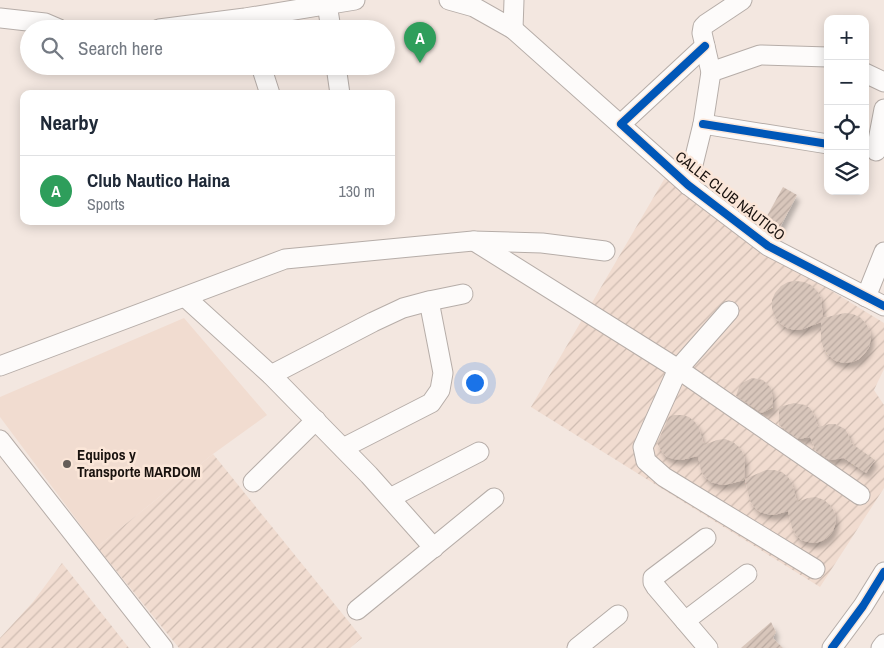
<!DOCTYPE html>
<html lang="en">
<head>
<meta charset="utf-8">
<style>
  body { margin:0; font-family:"Archivo Narrow",sans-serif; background:#f6f6f7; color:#1f2937 }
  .controls { position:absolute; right:15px; top:15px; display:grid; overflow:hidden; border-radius:10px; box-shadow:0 2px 12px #0003 }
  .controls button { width:45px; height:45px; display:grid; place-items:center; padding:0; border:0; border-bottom:1px solid #e0e1e3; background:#fff; color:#1f2937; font:25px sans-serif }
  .you { position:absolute; left:474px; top:382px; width:18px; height:18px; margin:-12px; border:4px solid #fff; border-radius:50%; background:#1a73e8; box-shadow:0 0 0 8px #1a73e833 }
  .badge { display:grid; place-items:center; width:32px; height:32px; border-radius:50%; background:#655d58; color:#fff; font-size:16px; font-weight:700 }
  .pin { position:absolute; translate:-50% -41px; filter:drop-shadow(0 1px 2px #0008) }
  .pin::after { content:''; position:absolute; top:26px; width:18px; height:15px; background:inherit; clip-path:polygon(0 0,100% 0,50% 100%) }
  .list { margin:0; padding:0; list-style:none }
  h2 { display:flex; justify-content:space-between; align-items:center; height:65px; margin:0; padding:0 20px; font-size:21px }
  h2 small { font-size:16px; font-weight:400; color:#747a83 }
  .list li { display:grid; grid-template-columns:32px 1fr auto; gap:15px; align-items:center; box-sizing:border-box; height:70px; padding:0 20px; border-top:1px solid #e0e1e3 }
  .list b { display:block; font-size:19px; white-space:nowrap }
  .list p { margin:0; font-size:16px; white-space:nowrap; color:#747a83 }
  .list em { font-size:16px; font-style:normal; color:#747a83 }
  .icon { flex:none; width:28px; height:28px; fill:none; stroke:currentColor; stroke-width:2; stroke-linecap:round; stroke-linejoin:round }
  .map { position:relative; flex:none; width:884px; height:648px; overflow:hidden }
  .search { position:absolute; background:#fff; box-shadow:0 2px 12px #0003; left:20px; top:20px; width:375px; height:55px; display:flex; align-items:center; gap:12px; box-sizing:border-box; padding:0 18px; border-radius:28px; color:#747a83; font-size:19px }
  .panel { position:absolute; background:#fff; box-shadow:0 2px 12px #0003; left:20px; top:90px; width:375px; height:135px; border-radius:10px }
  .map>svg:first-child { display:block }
  .built { fill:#f1dcd0 }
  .industrial { fill:url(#industrial-furrows) }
  .building { fill:url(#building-hatch); filter:url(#shadow) }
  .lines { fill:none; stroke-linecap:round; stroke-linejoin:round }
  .minor-casing { stroke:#b6ada8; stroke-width:21 }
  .minor { stroke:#fdfbfa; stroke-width:19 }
  .cycleway-casing { stroke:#fbe6d8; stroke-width:11 }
  .cycleway { stroke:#0057b8; stroke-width:8 }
  .poi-dot { fill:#655d58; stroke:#fbe6d8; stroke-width:2 }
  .labels { text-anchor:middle; stroke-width:5; stroke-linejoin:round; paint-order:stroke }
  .street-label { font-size:15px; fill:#19120e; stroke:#fbe6d8 }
  .poi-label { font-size:15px; font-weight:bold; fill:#19120e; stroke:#fbe6d8; text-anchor:start }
</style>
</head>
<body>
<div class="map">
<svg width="884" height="648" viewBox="0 0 884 648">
  <defs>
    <pattern id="industrial-furrows" width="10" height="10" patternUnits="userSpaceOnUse" patternTransform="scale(1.25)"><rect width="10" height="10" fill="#f1dcd0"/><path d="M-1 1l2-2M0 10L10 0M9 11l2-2" fill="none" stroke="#cebcb1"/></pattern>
    <pattern id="building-hatch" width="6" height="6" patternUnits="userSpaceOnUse" patternTransform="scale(1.25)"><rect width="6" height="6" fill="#d8c6bb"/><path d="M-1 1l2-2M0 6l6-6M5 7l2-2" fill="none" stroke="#b9a9a0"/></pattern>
    <filter id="shadow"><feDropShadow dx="3" dy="5.5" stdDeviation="2.5" flood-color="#0004"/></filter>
  </defs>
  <rect width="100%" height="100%" fill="#f3e7e0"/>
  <path class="built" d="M184,318L267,415L213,454L97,547L0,417V397Z"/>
  <g class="industrial">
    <path d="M666,176L786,263L884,323V369L874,390L884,405V488L820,587L531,407Z"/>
    <path d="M213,454L362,638L350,648H179L97,547Z"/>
    <path d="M62,563L129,648H0V638L33,602Z"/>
  </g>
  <g class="building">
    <path d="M783,187L797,195L776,235L761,227Z"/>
    <path d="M796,281L804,282L811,285L817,291L821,298L823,318L845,313L853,314L861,318L866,324L870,331L871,339L869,347L865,353L859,359L852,362L844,363L836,361L829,356L824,349L821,341V322L803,329L795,330L787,328L780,323L775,317L772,309V300L775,293L781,286L788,282Z"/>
    <path d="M752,378L763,380L771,388L772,394L773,407L762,413L736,396L739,387L742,383Z"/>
    <path d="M794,403L805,405L810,408L813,413L818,427L830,424H835L845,429L848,434L851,443L875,460L866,473L844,458L829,460L816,451L810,437L798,439L779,425V407Z"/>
    <path d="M674,415H682L689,417L695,422L699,428L704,445L717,440L725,439L733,442L739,447L743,453L745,459L744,480L725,485L718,484L711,482L705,477L701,471L698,456L681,460L674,459L667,457L662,452L657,443L669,417Z"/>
    <path d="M766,470H774L782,472L788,477L792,483L797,502L808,498L816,497L824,500L830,505L834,511L836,517L835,525L833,531L828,537L822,541L815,543L808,542L801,540L796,535L792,528L788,511L774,515L767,514L760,512L754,507L750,501L745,479Z"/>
    <path d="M771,622L776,632L773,638L783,648H741Z"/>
  </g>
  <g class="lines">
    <defs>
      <g id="minor">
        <path d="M449,0L474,7L513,29L688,185L768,246L884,306"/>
        <path d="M327,4L331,29"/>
        <path d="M0,18L45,23L59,29"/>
        <path d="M159,29L245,18L355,0"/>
        <path d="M513,29L514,0"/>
        <path d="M261,66L270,94"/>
        <path d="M336,66L340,94"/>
        <path d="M711,72L760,55L828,57"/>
        <path d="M865,73L884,82"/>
        <path d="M621,124L705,46"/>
        <path d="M703,124L828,144"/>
        <path d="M876,151L884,109"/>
        <path d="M688,185L703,124L711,72L702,33L703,27L706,24L742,0"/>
        <path d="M474,241L678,369L860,495"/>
        <path d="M185,297L271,375L369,475L434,548"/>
        <path d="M866,297L884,252"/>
        <path d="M729,311L678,369L643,447L646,461L664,477L815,569"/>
        <path d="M0,366L285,259L473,241L542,243L605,251"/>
        <path d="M271,375L373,322L403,308L429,301L463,294"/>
        <path d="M0,440L163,648"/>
        <path d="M343,448L431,403L440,390L443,373L429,301"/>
        <path d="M253,482L316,420"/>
        <path d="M390,498L479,452"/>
        <path d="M706,538L653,578V582L656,587L708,648"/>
        <path d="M357,610L494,498"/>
        <path d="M685,621L747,574"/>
        <path d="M577,648L618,615"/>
        <path d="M832,648L863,606L884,572"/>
        <path d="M881,648L884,644"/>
      </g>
    </defs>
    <use href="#minor" class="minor-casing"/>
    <use href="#minor" class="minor"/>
    <defs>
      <g id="cycleway">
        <path d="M705,46L621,124L688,185L768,246L884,306"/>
        <path d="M703,124L828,144"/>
        <path d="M832,648L863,606L884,572"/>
      </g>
    </defs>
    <use href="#cycleway" class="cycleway-casing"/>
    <use href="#cycleway" class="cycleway"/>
  </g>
  <circle class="poi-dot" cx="67" cy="464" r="5"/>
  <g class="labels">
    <g class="street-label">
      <text transform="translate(730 196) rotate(38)" y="5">CALLE CLUB NÁUTICO</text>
    </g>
    <g class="poi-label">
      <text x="77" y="460">Equipos y<tspan x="77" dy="17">Transporte MARDOM</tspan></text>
    </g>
  </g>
</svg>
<div class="controls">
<button>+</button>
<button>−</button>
<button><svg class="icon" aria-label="locate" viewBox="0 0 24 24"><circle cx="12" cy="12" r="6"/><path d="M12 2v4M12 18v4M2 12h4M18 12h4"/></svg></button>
<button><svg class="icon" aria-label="layers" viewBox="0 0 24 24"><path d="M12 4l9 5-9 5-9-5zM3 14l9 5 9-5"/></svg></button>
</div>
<div class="you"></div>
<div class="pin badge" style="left:420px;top:63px;background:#2e9e5b">A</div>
<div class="search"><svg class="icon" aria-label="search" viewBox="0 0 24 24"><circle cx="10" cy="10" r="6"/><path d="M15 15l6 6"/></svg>Search here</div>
<section class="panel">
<h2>Nearby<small></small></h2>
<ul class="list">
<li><span class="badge" style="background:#2e9e5b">A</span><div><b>Club Nautico Haina</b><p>Sports</p></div><em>130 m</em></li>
</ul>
</section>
</div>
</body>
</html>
